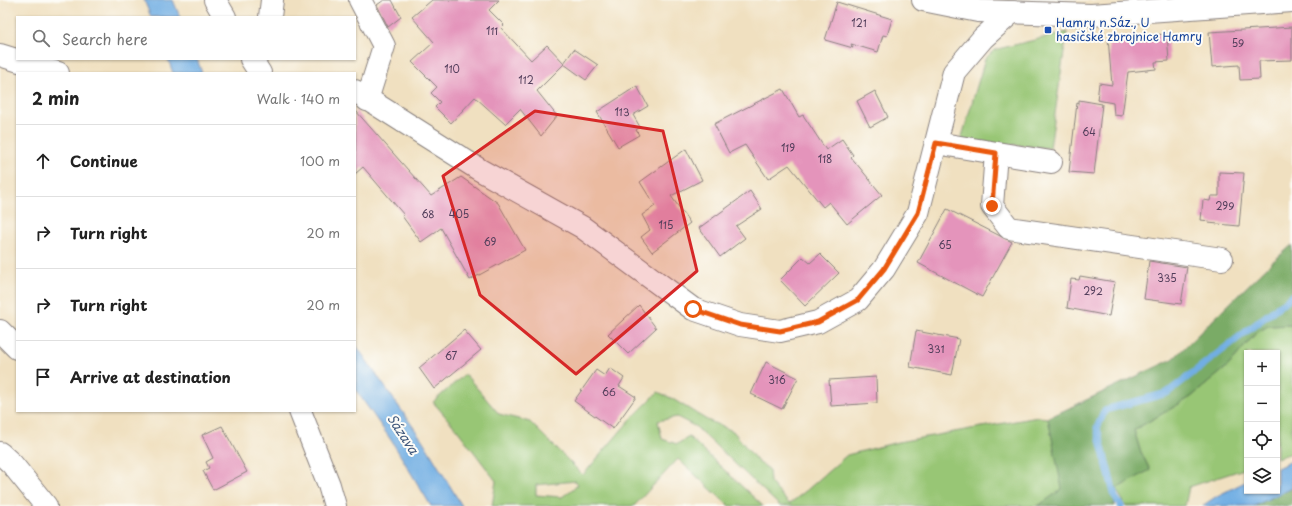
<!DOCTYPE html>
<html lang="en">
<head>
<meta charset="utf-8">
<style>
  body { margin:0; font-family:"Playpen Sans",sans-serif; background:#f6f6f6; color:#222 }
  .controls { position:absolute; right:12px; bottom:12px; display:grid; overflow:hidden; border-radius:0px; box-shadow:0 1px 3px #0004 }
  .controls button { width:36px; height:36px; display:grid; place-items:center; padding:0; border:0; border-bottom:1px solid #e0e0e0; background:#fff; color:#222; font:20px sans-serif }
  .stop { position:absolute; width:12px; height:12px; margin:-9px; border:3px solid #ea580c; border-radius:50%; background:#fff }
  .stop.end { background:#ea580c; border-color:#fff; box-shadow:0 1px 4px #0008 }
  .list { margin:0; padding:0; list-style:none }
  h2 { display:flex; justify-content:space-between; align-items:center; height:52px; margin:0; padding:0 16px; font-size:17px }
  h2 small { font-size:13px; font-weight:400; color:#767676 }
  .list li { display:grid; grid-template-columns:26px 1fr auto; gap:12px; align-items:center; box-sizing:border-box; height:72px; padding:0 16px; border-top:1px solid #e0e0e0 }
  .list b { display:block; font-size:15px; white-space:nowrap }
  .list em { font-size:13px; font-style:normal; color:#767676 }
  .icon { flex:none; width:22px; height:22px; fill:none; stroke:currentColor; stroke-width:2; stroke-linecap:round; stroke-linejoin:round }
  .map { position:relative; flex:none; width:1292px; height:506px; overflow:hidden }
  .search { position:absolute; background:#fff; box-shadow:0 1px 3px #0004; left:16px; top:16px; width:340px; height:44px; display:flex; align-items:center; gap:10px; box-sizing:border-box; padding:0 14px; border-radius:0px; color:#767676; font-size:15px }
  .panel { position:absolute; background:#fff; box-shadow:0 1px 3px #0004; left:16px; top:72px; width:340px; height:340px; border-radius:0px }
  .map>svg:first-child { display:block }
  .green { fill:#98c674; stroke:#5d7458; fill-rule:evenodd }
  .forest { fill:#7aab66; stroke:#4e6650 }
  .water { fill:#71aee3; stroke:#4a688f }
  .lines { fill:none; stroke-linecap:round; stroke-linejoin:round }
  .stream { stroke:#71aee3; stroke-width:7 }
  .building { fill:#e494bb }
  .minor-casing { stroke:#89817e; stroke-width:24 }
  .tertiary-casing { stroke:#89817e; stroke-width:24 }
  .minor { stroke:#fff; stroke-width:22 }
  .tertiary { stroke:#fff; stroke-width:22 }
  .route { stroke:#ea580c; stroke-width:5 }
  .marked { fill:#d62828; fill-opacity:0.2; stroke:#d62828; stroke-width:3; stroke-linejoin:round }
  .transit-dot { fill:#1a4fb4; stroke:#fdfcf7; stroke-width:1.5 }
  .labels { text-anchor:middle; stroke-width:4; stroke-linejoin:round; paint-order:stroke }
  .number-label { font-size:10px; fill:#523e5b }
  .transit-label { font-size:12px; fill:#164399; stroke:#fdfcf7; text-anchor:start }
  .water-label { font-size:13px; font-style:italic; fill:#425a7e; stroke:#fdfcf7 }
</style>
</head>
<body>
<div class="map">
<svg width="1292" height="506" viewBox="0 0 1292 506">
  <rect width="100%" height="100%" fill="#fdfcf7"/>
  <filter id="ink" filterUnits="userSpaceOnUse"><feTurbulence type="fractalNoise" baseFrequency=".025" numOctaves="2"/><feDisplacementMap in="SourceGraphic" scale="8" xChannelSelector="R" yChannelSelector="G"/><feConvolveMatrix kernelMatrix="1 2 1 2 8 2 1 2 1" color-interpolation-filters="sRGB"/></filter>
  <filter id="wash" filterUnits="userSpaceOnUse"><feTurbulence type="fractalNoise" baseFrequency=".012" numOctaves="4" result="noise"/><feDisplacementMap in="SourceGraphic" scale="16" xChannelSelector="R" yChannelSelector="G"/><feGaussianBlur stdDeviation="0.9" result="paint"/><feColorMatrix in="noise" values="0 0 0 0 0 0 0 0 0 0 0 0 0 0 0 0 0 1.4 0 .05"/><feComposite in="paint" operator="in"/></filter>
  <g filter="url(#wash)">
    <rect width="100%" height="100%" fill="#f0e0c0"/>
    <g class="green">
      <path d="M1067,32L1050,148L961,140L985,59L994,50Z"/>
      <path d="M1292,325V453L1277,458V353H1247V468L1189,487L1185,506H1126L1116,489L1150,470L1140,450L1134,430L1191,397L1228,366L1255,334L1268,326Z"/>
      <path d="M465,374L499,414L530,422L583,475L630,420L658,392L671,398L707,420L733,431L758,462L769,469L770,482L789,504L807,490L847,455L898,442L1038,417L1048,418L1063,489L1038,506H780L696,427L677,417L658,421L662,439L677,444L689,437L763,506H729L678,459L634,506H492L496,481L458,431L433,402ZM576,481L578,485L562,497L536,495V485Z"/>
    </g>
    <g class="forest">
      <path d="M1292,245V325L1268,326L1255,334L1228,366L1191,397L1134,430L1140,450L1150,470L1116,489L1114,506H1038L1062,489L1048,418L1173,359L1270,264Z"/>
      <path d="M1292,488V506H1254Z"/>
    </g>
    <g class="water">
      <path d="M144,0H173L180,17H151Z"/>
      <path d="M168,59H197L202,73H173Z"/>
      <path d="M355,344L423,441L462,506H431L391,440L355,389Z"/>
      <path d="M1292,461V488L1254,506H1202L1217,496L1247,481V491H1277V468Z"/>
    </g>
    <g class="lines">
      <path class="stream" d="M1121,506L1115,497L1097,428L1105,410L1167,393L1292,296"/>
    </g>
    <g id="blocks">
      <g class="building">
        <path d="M384,0H392L401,17L388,27L377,5Z"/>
        <path d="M432,0H499L489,10L504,25L501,28L531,60L547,45L564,63L574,49L598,65L586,80L564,64L537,91L557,116L541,136L520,109L505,124L475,97L451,123L435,107L440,102L431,93L437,87L412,62L434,42L412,17Z"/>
        <path d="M837,2L892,19L887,36L883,35L878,52L851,44L853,48L825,40Z"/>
        <path d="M1292,27V60L1259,61L1260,79L1240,80L1239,65L1212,67L1209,32Z"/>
        <path d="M1167,34L1169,61L1155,62L1156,69L1128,72L1122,116L1114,115L1113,103L1097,100L1099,83L1112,85L1108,38Z"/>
        <path d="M637,86L648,106L633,115L640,127L636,130L639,135L618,147L597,112Z"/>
        <path d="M783,89L799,117L803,115L826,150L842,139L853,155L851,157L882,195L847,224L829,202L823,207L789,165L768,179L745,145L729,153L714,124Z"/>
        <path d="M875,91L888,117L870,127L857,101Z"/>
        <path d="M1079,100L1102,104L1094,174L1069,172L1077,103L1079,104Z"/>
        <path d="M355,110L431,196L461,177L498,203L525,250L470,280L441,228L421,242L402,216L404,215L363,167L355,174Z"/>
        <path d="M686,149L702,180L671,196L690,223L652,252L641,237L650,230L642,215L655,206L640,182Z"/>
        <path d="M1219,172L1244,173L1239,226L1208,223L1209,221L1201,220L1203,200L1210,201L1211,196H1219Z"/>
        <path d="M750,191L762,209L736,226L745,238L720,257L699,228Z"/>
        <path d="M947,209L1012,242L982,297L918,263Z"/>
        <path d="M820,254L839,273L805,306L780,280L803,257L810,263Z"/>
        <path d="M1149,261L1187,267L1181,304L1144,299Z"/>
        <path d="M1080,276L1115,282L1109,316L1067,308L1071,279L1079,280Z"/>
        <path d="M639,305L656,328L628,354L608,334Z"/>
        <path d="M464,330L481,350L434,389L419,368Z"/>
        <path d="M916,331L959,339L952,375L910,367Z"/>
        <path d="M766,362L798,378L782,409L751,394Z"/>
        <path d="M610,368L624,378L619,386L636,397L613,429L574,401L596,370L605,376Z"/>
        <path d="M876,377L877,403L831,406L829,380Z"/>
        <path d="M222,426L247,472L213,490L203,471L209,468L206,462L213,458L202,435Z"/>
      </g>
    </g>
  </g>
  <g filter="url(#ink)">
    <use href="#blocks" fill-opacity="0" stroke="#89817e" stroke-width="1"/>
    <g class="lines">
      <defs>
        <g id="minor">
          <path d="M215,0L225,17"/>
          <path d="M360,0L384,46L367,100"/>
          <path d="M270,17L272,0"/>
          <path d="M0,55L58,73"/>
          <path d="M251,59L260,73"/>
          <path d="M355,91L480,170L582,227L693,309L740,325L780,331L818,322L858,300L884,269L918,213L954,72L983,38L1012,12"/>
          <path d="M936,143L1051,162"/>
          <path d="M996,153L992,206L1009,228L1222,259"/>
          <path d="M0,331L17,348"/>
          <path d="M300,411L329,485L335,506"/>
          <path d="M0,453L12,464L46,506"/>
        </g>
        <path id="tertiary" d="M923,0L978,11L1091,15L1292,1"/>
      </defs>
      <use href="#minor" class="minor-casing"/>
      <use href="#tertiary" class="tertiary-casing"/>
      <use href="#minor" class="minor"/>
      <use href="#tertiary" class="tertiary"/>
    </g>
  </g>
  <g class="lines" filter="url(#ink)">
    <path class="route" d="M693,309L740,325L780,331L818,322L858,300L884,269L918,213L936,143L996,153L992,206"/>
  </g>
  <path class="marked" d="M535,111L663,131L697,271L576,374L480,295L443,176Z"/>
  <rect class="transit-dot" x="1044" y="26" width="8" height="8" rx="2"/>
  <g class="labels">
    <g class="number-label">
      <text x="859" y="27">121</text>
      <text x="492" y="35">111</text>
      <text x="1238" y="47">59</text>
      <text x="452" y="73">110</text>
      <text x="526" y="84">112</text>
      <text x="622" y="116">113</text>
      <text x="1089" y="136">64</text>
      <text x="788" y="152">119</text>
      <text x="825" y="163">118</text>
      <text x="1225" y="210">299</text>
      <text x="428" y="218">68</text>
      <text x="459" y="218">405</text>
      <text x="666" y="229">115</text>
      <text x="490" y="246">69</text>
      <text x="945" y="249">65</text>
      <text x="1167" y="282">335</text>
      <text x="1093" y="295">292</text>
      <text x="936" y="353">331</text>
      <text x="451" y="360">67</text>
      <text x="777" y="384">316</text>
      <text x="609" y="396">66</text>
    </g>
    <g class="transit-label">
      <text x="1056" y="27">Hamry n.Sáz., U<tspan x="1056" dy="14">hasičské zbrojnice Hamry</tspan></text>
    </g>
    <g class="water-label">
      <text transform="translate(403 434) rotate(57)" y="5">Sázava</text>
    </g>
  </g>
</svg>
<div class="controls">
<button>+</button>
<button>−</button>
<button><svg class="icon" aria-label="locate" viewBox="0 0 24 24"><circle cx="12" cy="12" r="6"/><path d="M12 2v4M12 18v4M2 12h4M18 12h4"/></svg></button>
<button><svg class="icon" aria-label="layers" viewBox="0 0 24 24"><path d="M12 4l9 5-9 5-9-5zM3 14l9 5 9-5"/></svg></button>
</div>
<div class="stop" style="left:693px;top:309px"></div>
<div class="stop end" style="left:992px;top:206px"></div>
<div class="search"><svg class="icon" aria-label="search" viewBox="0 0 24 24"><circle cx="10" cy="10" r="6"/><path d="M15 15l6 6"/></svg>Search here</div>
<section class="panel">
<h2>2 min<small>Walk · 140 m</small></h2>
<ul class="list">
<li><svg class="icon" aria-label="ahead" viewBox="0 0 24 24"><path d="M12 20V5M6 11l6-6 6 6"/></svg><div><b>Continue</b></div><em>100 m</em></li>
<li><svg class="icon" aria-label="right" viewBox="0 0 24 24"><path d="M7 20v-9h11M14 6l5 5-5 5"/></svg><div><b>Turn right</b></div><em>20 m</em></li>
<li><svg class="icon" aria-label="right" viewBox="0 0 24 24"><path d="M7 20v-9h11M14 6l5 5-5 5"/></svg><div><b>Turn right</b></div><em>20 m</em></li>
<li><svg class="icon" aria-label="arrive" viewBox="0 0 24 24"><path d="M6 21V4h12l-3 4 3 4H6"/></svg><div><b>Arrive at destination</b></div></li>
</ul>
</section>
</div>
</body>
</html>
